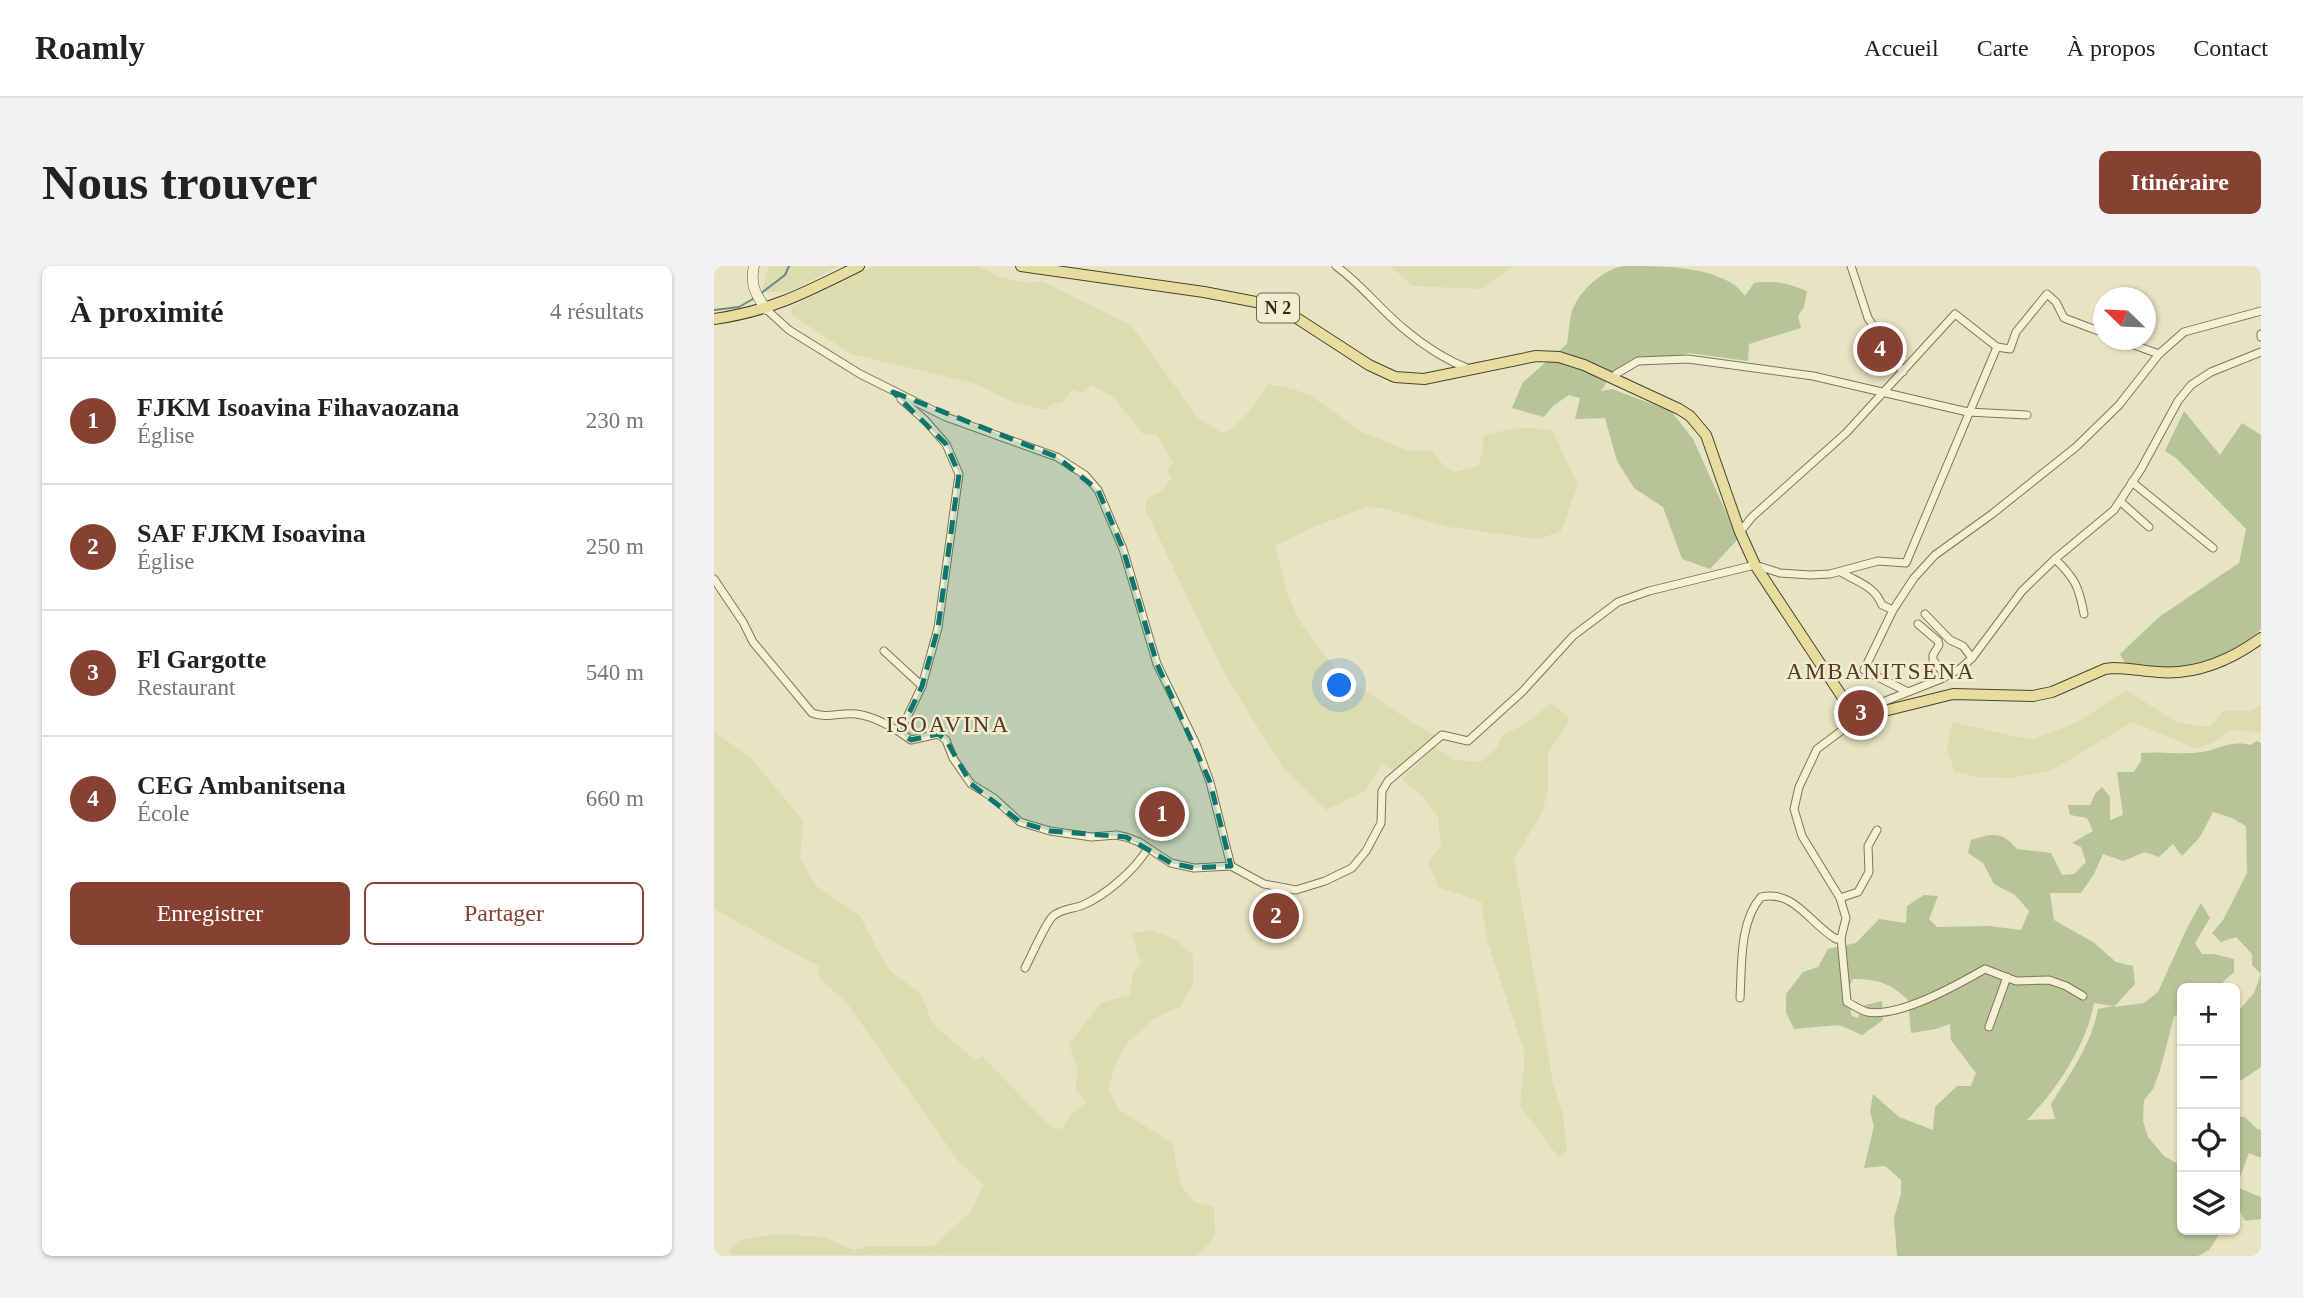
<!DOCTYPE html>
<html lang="fr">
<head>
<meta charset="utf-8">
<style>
  body { margin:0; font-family:Georgia,serif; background:#f2f2f2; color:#222 }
  .controls { position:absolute; right:21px; bottom:21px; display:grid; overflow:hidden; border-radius:10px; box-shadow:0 2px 5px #0004 }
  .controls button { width:63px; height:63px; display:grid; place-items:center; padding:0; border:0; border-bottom:2px solid #e0e0e0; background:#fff; color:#222; font:35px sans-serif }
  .compass { position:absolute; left:1379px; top:21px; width:63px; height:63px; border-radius:50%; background:#fff; box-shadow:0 2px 5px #0004; rotate:293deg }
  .you { position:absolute; left:626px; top:420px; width:24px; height:24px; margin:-18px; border:5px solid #fff; border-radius:50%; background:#1a73e8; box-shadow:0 0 0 10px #1a73e833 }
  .badge { display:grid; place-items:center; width:46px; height:46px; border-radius:50%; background:#874133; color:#fff; font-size:23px; font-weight:700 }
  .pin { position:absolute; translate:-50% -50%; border:4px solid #fff; box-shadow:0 2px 7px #0006 }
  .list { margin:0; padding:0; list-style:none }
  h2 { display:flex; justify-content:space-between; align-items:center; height:91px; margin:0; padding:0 28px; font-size:30px }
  h2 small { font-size:23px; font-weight:400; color:#767676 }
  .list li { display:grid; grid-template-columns:46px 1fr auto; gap:21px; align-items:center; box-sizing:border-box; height:126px; padding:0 28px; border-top:2px solid #e0e0e0 }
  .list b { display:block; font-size:26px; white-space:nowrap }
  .list p { margin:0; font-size:23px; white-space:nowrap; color:#767676 }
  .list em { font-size:23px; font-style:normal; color:#767676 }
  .actions { display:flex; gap:14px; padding:21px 28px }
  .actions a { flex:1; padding:16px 0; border:2px solid #874133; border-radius:10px; text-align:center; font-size:24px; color:#874133 }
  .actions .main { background:#874133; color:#fff }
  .icon { flex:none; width:38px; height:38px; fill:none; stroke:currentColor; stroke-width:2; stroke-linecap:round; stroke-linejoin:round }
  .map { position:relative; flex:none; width:1547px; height:990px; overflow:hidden; border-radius:10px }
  header { display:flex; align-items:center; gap:42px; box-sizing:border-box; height:98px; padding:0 35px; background:#fff; border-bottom:2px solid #e0e0e0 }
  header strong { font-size:33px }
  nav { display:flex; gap:38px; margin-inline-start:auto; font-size:24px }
  .intro { display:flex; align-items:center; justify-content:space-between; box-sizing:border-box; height:168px; padding:0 42px }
  h1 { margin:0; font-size:49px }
  .button { padding:18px 32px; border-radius:10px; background:#874133; color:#fff; font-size:24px; font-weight:700 }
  main { display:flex; gap:42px; padding:0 42px }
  aside { flex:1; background:#fff; border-radius:10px; box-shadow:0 2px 5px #0004 }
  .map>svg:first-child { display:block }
  .farmland { fill:#dcdcb1 }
  .green { fill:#b7c498; fill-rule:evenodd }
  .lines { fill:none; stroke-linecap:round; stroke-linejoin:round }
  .stream { stroke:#6c8886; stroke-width:2 }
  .street-casing { stroke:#80755b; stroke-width:9 }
  .secondary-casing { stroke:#61563f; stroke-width:11 }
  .primary-casing { stroke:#4e432f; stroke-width:12 }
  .street { stroke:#f4f0d4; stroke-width:7 }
  .secondary { stroke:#f4f0d4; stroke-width:10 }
  .primary { stroke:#e7dd9e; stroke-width:10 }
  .marked { fill:#0f766e; fill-opacity:0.2; stroke:#0f766e; stroke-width:5; stroke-dasharray:14 9; stroke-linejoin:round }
  .labels { text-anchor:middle; stroke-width:5; stroke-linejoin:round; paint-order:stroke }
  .shield { fill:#f0edd1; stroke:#6a6554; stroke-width:2 }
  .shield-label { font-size:18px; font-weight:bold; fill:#312b1e }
  .quarter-label { font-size:23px; letter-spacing:2px; fill:#593722; stroke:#f0edd1 }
</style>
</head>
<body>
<header>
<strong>Roamly</strong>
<nav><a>Accueil</a><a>Carte</a><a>À propos</a><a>Contact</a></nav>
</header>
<div class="intro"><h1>Nous trouver</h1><a class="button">Itinéraire</a></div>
<main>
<aside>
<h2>À proximité<small>4 résultats</small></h2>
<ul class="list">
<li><span class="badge">1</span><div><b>FJKM Isoavina Fihavaozana</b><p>Église</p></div><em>230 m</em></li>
<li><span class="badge">2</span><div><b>SAF FJKM Isoavina</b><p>Église</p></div><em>250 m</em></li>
<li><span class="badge">3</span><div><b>Fl Gargotte</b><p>Restaurant</p></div><em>540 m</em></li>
<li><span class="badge">4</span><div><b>CEG Ambanitsena</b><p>École</p></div><em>660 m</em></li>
</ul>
<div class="actions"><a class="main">Enregistrer</a><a>Partager</a></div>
</aside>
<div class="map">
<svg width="1547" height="990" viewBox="0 0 1547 990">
  <rect width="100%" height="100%" fill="#e8e3c2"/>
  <g class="farmland">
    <path d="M55,0H126L74,26H48Z"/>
    <path d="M159,0H264L285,11L313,17L328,15L417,59L484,152L508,167L517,164L535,146L554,118L579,123L597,130L650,167L693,184L718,185L730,200L741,206L764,200L769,186V170L803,161L838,164L864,219L847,265L825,273L735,261L667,242L652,241L597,262L561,280L574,330L588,359L624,406L699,457L721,469L682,508L668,497L651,525L612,544L569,502L509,405L431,243L433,233L447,225L457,213L453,204L459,197L443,169L429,168L400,132L378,119L369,127L357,124L348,137L338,138L331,144L296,135L260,117L137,88L78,49L77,41Z"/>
    <path d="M677,0H799L768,23L698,20Z"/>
    <path d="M1412,424L1464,457L1486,460H1497L1509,445H1535L1547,439V466L1517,464L1504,474L1483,483L1418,456L1338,504L1298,512L1262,511L1241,506L1233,484L1238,456L1317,474L1364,456Z"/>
    <path d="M837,437L855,452L850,464L834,486V524L828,547L800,593L839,817L849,849L853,884L845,892L806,840L811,788L773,674L767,635L724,621L714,596L727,581L724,550L708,530L688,513L720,480L740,494L767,496L784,481L788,469L812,458Z"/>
    <path d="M0,466L36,491L89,555L86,592L101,619L146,650L167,691L178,706L206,727L219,758L261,794L268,790L338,862L348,863L357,848L372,837L361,823L364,804L355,778L387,737L416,729L419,705L427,698L417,666L440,665L459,672L479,689V718L467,740L440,753L414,776L400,801L395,824L404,843L458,877L467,920L480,936L500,941L501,969L493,980L481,990L17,989L16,984L26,974L63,968L109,971L140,984L154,980H220L257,945L270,919L245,896L133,737L106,713L104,700L0,643Z"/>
  </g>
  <g class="green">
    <path d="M911,0C949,0 1011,0 1031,30L1040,17C1061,14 1074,17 1093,25L1090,41L1084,50L1087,62L1035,78L1034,95L975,87L901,104L887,125L898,123L957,145L979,173L1024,273L996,303L968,293L949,241L920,222L903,195L891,152L861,153L866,132L855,129L840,139L830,151L798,142L809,116L853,78C855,68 855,55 858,45C865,25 890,2 911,0Z"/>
    <path d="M1470,145L1506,189L1528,157L1547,169V363L1508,396L1478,403L1414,402L1406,388L1445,351L1525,297L1532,263L1462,192L1451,185Z"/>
    <path d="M1543,475L1547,477V801L1528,814L1521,813V775L1526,770V743L1540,727L1547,708L1538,699V688L1522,671L1507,676L1498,667L1509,654L1533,607L1532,560L1518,552L1499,546L1486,571L1468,590L1459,578L1445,591L1431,586L1409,595L1389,588L1380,608L1367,627H1336L1340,654L1379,676L1402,696L1419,700L1421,718L1400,741L1430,737L1444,726L1473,662L1487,637L1496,652L1481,677L1488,688H1500L1520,693V706L1507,718L1498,717L1493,722H1468V745L1460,751L1446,804L1439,823L1430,834L1429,855L1434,871L1450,890L1468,900V964H1508L1495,984L1484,990H1183L1180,952L1187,928V914L1171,900L1150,902L1160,860L1156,846L1159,828L1185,851L1219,864L1221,841L1243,820H1257L1262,807L1237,774L1236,758L1222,763L1197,767L1194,734C1176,717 1164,713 1139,713L1132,727L1138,750L1144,752L1147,740L1168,735L1169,754L1148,769L1125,759L1080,763L1072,746V728L1089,706L1104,701L1114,683L1142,677L1165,653L1192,657L1193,640L1210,629L1224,630L1215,653L1223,661L1275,660L1307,664L1315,645L1301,629L1280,618L1269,597L1254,587L1257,574C1279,567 1288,565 1303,583L1337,587L1348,609L1360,608L1372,596L1367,581L1358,577L1379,565L1373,552L1356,549L1354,539H1376L1381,528L1388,521L1396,531V554L1409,549L1403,506H1420L1427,495V487C1447,485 1468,489 1488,486C1506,483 1517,474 1536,479ZM1380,737L1399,740L1384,743C1377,779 1356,808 1337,838L1341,853L1313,854C1342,825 1373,778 1380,737Z"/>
    <path d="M1521,850L1531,851L1543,863L1547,864V892L1535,887L1522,921L1547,931V953L1531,955L1526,945L1521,948Z"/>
  </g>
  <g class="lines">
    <g class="stream">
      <path d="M46,28L71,9L75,0"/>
      <path d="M0,44L25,41L39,33"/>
    </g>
    <defs>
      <g id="street">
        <path d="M622,0C647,18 666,43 690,63C709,79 732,94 755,103"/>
        <path d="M1137,0L1154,52L1189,106"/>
        <path d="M52,43L75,64L146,108L232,151L343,191L371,209L384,224L409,283L443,398L482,478L496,516L517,600"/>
        <path d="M1547,68V71"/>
        <path d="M1406,74L1445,88"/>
        <path d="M899,112L902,108L924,95L974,93L1099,110L1254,146L1313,149"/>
        <path d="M1418,216L1499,282"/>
        <path d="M1407,236L1435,261"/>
        <path d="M1026,266L1038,251L1132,167L1241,48L1283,81L1296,83L1302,66L1333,28L1342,36L1350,52L1390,67"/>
        <path d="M1341,293C1361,312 1365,321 1370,348"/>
        <path d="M1127,306C1143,316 1161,320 1168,339L1179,344"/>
        <path d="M0,313L29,356L39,376L98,447C113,453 127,446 142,448C160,450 182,463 197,474L224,468L232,474L239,492L257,518L280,532L306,556L336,565L378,571L402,569L412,571L425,576L457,597L480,602L517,600L550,618L582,624L611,615L638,602L652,585L667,557L668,525L674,515L728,469L754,475L808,426L859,370L904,336L935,325L1041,299L1066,307L1096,309L1116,308L1164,295L1192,297L1283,81"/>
        <path d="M1211,348L1236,374L1249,380L1258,392"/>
        <path d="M1204,358L1224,375L1225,379L1219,389V394L1232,410"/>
        <path d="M170,385L208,420"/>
        <path d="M1192,425L1150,404L1179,344L1200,312L1221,289L1278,248L1362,181L1405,139L1445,88L1470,66L1547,45"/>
        <path d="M186,466L208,420L224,362L245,208L232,178L211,154L187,133"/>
        <path d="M1126,632L1144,626L1155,606L1154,580L1163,564"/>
        <path d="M1127,672L1133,736C1139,739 1146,744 1153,746C1185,752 1243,719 1271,703L1302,715L1335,714L1352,720L1369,730"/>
        <path d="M311,702C317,691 332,656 339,650C348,642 360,643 369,639C392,629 421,604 434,582"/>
        <path d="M1026,732C1028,700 1025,656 1047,631C1080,623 1097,659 1122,673L1127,672L1132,652L1126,632L1088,570L1080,543L1085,521L1103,483L1131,462L1146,445L1227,413L1247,402L1258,392L1308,325L1341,293L1400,244L1427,203L1464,135L1477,119L1497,106L1547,86"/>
        <path d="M1275,761L1293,711"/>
      </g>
      <path id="secondary" d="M40,0C36,18 41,28 52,43"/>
      <g id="primary">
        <path d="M307,0L490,26L558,39L578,49L655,99L681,111L710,113L822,90L845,91L870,99L965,143L976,150L992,169L1026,266L1041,299L1133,438L1146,445L1162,447L1239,428L1319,430L1338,426L1391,403L1399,402C1414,402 1429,405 1444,406C1482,409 1517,394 1547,372"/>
        <path d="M0,53C58,45 94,25 145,0"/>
      </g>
    </defs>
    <use href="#street" class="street-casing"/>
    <use href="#secondary" class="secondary-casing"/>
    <use href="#primary" class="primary-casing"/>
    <use href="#street" class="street"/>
    <use href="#secondary" class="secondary"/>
    <use href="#primary" class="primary"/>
  </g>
  <path class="marked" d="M179,126L343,191L384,224L409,283L443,398L496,516L517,600L480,602L457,597L412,571L336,565L306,556L257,518L232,474L224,468L197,474L186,466L208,420L224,362L245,208L232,178Z"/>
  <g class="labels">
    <rect class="shield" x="543" y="27.5" width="42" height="29" rx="5"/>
    <g class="shield-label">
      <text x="564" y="48">N 2</text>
    </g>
    <g class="quarter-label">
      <text x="1167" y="413">AMBANITSENA</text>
      <text x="234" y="466">ISOAVINA</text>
    </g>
  </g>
</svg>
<div class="controls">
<button>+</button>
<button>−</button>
<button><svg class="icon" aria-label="locate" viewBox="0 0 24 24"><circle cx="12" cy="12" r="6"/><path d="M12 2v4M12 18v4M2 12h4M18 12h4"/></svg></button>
<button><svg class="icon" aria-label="layers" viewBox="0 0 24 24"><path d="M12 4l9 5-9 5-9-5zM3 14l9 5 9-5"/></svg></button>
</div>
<svg class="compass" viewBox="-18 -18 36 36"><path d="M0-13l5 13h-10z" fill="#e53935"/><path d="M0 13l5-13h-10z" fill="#767676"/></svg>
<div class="you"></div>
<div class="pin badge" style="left:448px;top:548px">1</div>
<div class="pin badge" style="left:562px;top:650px">2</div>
<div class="pin badge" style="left:1147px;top:447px">3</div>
<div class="pin badge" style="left:1166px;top:83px">4</div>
</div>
</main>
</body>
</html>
